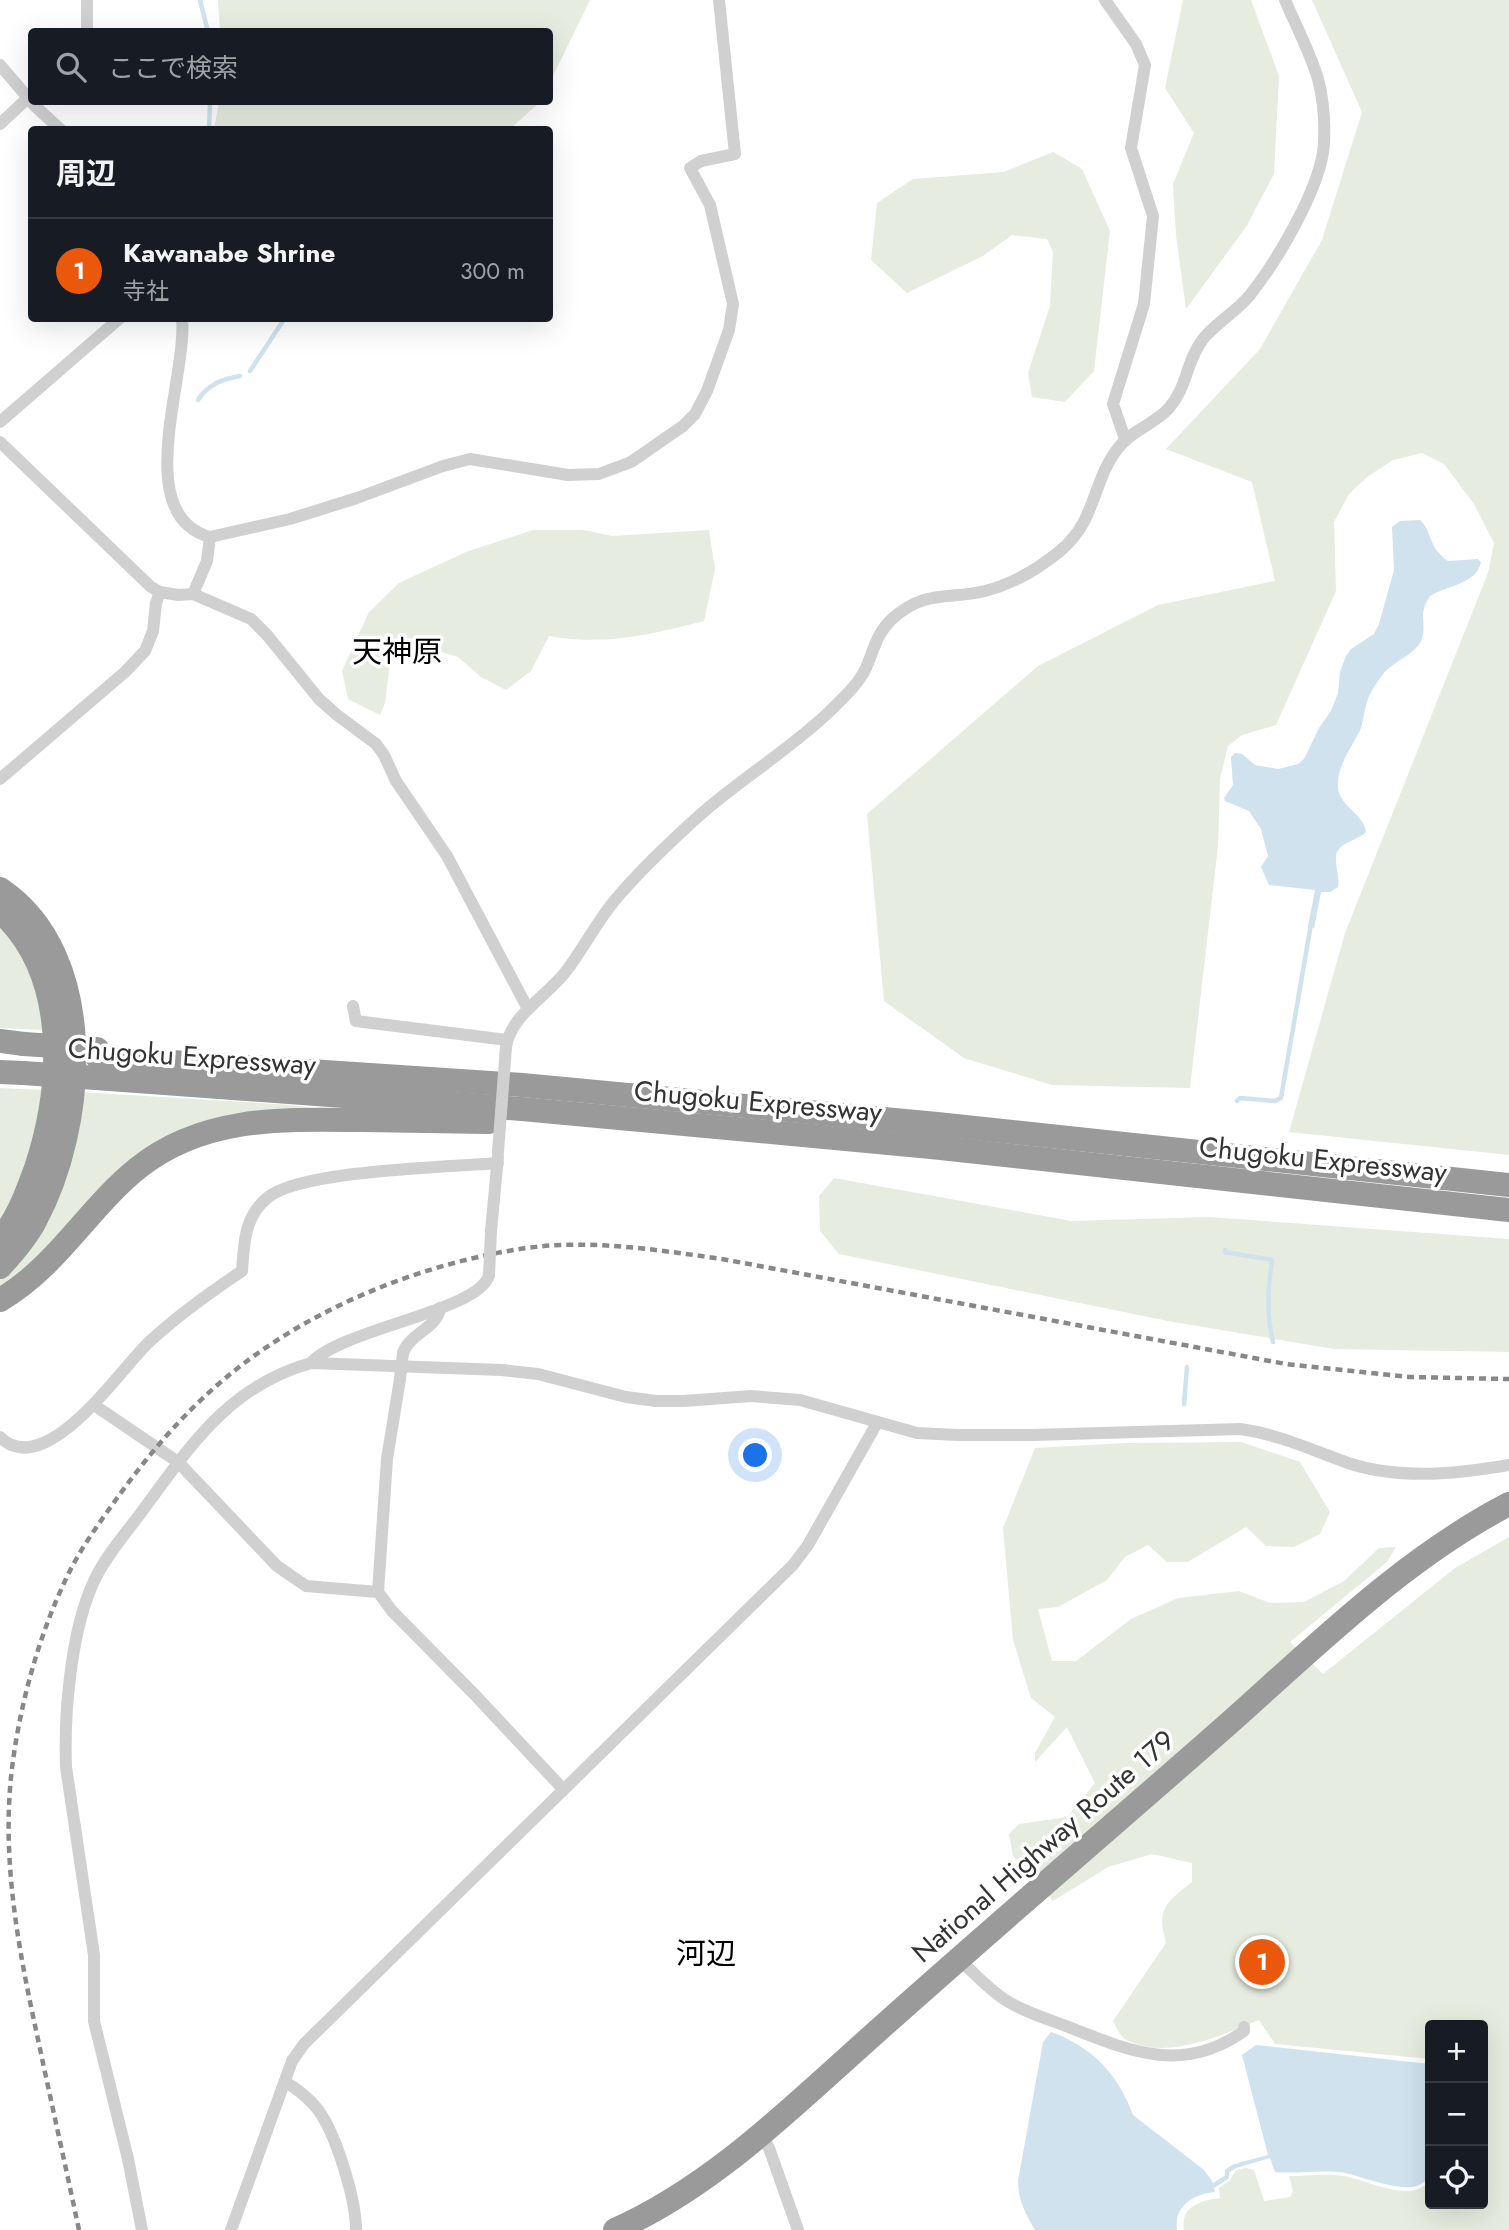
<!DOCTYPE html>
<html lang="ja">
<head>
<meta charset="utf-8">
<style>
  body { margin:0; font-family:Jost,"Noto Sans JP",sans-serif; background:#242831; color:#f1f3f6 }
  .controls { position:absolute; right:21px; bottom:21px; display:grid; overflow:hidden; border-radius:7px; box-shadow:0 7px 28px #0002 }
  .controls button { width:63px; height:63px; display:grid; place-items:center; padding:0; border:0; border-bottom:2px solid #363941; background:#171b24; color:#f1f3f6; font:35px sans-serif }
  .you { position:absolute; left:756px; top:1456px; width:24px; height:24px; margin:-18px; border:5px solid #fff; border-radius:50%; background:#1a73e8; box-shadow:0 0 0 10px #1a73e833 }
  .badge { display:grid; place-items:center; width:46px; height:46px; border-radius:50%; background:#ea580c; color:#fff; font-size:23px; font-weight:700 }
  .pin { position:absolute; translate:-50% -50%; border:4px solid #fff; box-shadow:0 2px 7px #0006 }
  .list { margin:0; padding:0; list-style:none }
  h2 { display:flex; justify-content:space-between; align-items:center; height:91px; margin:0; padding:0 28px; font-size:30px }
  h2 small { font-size:23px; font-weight:400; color:#9ea1a6 }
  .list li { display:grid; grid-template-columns:46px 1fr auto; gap:21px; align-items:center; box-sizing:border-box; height:105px; padding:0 28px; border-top:2px solid #363941 }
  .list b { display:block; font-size:26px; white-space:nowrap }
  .list p { margin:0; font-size:23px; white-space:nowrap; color:#9ea1a6 }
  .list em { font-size:23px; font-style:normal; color:#9ea1a6 }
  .icon { flex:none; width:38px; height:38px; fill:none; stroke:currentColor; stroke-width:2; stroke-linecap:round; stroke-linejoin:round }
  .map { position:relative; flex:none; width:1509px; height:2230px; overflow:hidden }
  .search { position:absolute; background:#171b24; box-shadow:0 7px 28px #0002; left:28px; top:28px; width:525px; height:77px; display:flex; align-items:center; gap:18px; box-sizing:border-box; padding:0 24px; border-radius:7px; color:#9ea1a6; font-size:26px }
  .panel { position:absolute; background:#171b24; box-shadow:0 7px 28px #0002; left:28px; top:126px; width:525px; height:196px; border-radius:7px }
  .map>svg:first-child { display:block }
  .green { fill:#e6ecdf }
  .water { fill:#cfe2ee }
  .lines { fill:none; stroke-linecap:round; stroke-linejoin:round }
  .stream { stroke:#cfe2ee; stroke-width:4.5 }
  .street { stroke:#d0d0d0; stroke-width:12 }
  .highway { stroke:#9a9a9a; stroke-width:24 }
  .rail { stroke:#888; stroke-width:4.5; stroke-dasharray:7 5; stroke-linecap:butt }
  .street-bridge { stroke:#d0d0d0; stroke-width:12 }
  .highway-bridge { stroke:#9a9a9a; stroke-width:24 }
  .labels { text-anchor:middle; stroke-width:7; stroke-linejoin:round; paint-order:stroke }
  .street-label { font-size:28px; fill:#333; stroke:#fff }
  .neighbourhood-label { font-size:30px; fill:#000; stroke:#fff }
</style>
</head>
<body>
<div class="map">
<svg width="1509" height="2230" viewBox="0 0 1509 2230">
  <rect width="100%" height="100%" fill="#fff"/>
  <g class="green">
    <path d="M218,0H590L550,82V32L220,31Z"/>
    <path d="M1183,0H1251L1279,76L1274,174L1246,227L1186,309L1176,235L1173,184L1194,133L1165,88Z"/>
    <path d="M1312,0H1509V1155L1289,1132L1345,933L1488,573L1494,543L1474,504L1444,464L1422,453L1393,460L1367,477L1349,494L1334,522L1336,591L1276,725L1242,735L1228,746L1220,779L1218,846L1190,1088L1052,1085L964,1058L884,1001L867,814L1038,666L1158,605L1275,581L1252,482L1166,449L1260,349L1322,240L1362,112Z"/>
    <path d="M219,102H540L510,129H214Z"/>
    <path d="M1053,152L1082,169L1110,231L1094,371L1065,402L1032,397L1028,373L1050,306L1053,252L1047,239L1012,235L983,256L907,293L871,260L877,203L913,179L1004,172Z"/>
    <path d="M533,530H584L612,536L709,530L715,569L704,621C648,635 607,646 549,636L531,671L506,690L481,677L458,657L421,646L390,662L385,703L380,715L348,699L342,671L369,612L399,583L466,552Z"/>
    <path d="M0,925C28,957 36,988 44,1030L0,1028Z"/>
    <path d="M0,1088L43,1090C36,1136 22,1182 0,1223Z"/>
    <path d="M80,1092L291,1105L342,1112L206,1124L0,1292V1275Z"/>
    <path d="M834,1178L1072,1221L1209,1217L1509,1239V1352L1334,1349L1168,1321L839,1254L820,1231L819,1196Z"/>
    <path d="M1241,1442L1300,1462L1330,1512L1320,1534L1294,1547L1266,1546L1246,1527L1188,1562H1167L1148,1545L1125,1557L1107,1580L1058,1607L1038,1609L1052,1661H1076L1131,1619L1178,1598L1239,1591L1270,1603L1304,1602L1344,1581L1379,1548L1396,1547L1387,1562L1290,1642L1323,1674L1455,1568L1509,1537V2230H1184C1180,2206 1202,2200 1220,2198L1219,2188L1230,2180L1236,2170L1246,2168L1254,2170L1264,2201L1290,2197L1293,2191L1289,2176C1306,2176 1326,2173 1344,2176C1368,2180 1413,2205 1430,2180V2204H1483V2025H1430V2059L1275,2044L1259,2020C1221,2035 1166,2062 1125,2039C1120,2036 1116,2027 1113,2021L1166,1943C1156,1910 1166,1902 1192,1882V1863L1152,1854L1108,1867L1053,1901L1013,1856L1009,1834L1019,1824L1067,1817L1095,1783L1067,1727L1035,1762V1753L1055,1717L1031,1698L1013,1640L1003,1528L1035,1448L1126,1443Z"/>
  </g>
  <g class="water">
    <path d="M1420,520C1433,532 1427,546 1448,561L1478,559L1481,562C1477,584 1446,586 1430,596C1417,616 1427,622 1422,638C1418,654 1393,661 1383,674C1377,682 1370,692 1367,702C1364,710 1364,719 1361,728C1353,746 1336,766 1338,788C1340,807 1364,814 1366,832C1358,841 1337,842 1336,857C1335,867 1340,876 1338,887L1330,892H1321L1314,928L1308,926L1315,890L1269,885L1261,867L1268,856L1261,829L1249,811L1225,801L1224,798L1233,785L1231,757L1235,753L1242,754L1255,765L1278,769L1298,764L1304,759L1319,728L1331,711L1338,693L1340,672L1346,656L1351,649L1374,634L1379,624L1394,570L1392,527L1400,521Z"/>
    <path d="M1051,2032C1091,2046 1119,2075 1133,2115L1204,2170L1212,2181L1215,2192C1194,2194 1174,2205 1177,2230H1035C1026,2215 1018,2200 1018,2181L1043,2042Z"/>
    <path d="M1256,2045L1430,2064V2163C1429,2172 1429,2181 1419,2185C1403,2193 1363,2177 1345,2173C1323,2169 1298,2174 1275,2172L1270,2158L1229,2170L1238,2163L1268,2155L1242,2055Z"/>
  </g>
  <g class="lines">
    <g class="stream">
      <path d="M200,0L208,32"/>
      <path d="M209,130L210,102"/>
      <path d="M250,371L285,318"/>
      <path d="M198,400C208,384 223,379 240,376"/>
      <path d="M1237,1101L1240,1098L1275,1101L1281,1098L1311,924"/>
      <path d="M1225,1250V1252L1272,1260C1268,1289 1266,1313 1273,1342"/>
      <path d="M1184,1404L1187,1367"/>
      <path d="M1208,2189L1227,2177V2171L1235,2166"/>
    </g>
    <g class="street">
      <path d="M87,0V32"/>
      <path d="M1105,0L1136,44L1145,65L1131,148L1153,216L1144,304L1113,404L1125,439"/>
      <path d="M0,65L35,106L61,130"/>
      <path d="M0,124L32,94"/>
      <path d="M182,318C188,376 130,515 210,537L290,519L357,498L443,466L470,459L568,475L599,474L631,462L683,426L695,414L707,391L729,330L733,304L710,205L690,168L701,161L735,154L719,0"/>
      <path d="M0,422L120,318"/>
      <path d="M0,442L151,587L160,592L178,595L193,594L251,619L267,635L319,699L337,715L376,744L384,755L396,781L447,856L528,1009"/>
      <path d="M193,594L207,561L210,537"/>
      <path d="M0,779L125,672L145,651L153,631L156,603L160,592"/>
      <path d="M353,1006L356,1021L507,1040"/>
      <path d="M506,1047C511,1014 549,995 567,970C584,947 597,922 615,900C641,869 671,841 701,814C742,778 789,750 829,712C842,699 858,685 866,668C874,650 876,634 892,619C925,589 948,600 985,591C1013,584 1038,569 1060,551C1097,521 1092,480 1119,447C1132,430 1155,424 1169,408C1188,386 1186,361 1203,339C1217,322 1236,312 1250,295C1277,261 1322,186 1324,143C1325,123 1323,98 1318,79C1310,52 1296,26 1285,0"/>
      <path d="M491,1231L498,1156"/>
      <path d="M403,1353C410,1333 438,1328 440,1308"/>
      <path d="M311,1363C341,1329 480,1311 489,1275"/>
      <path d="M400,1379L387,1459L378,1592L392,1611L475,1695L563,1789"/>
      <path d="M94,1405L178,1462L277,1566L306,1586L378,1592"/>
      <path d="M0,1437C45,1482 120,1370 148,1343C177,1316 209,1293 242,1271C244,1244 244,1217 267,1198C300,1170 449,1167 498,1163"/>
      <path d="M958,1958C974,1973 989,1990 1007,2001C1026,2013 1046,2018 1066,2026C1129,2051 1183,2075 1244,2031V2027"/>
      <path d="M285,2082C296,2088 306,2096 315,2106C335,2129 356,2199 356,2230"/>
      <path d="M761,2134L769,2148L798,2230"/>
      <path d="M142,2230L128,2159L94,2021V1955L66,1767C64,1713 71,1628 95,1579C107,1554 127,1532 143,1510C191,1445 229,1386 311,1363L502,1370L538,1374L626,1397L656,1401H684L751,1396L800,1400L917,1433L957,1435H1033L1240,1429C1278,1434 1312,1450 1348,1463C1399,1480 1457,1474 1509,1465"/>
      <path d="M231,2230L292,2061L304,2044L793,1565L808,1545L877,1423"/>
    </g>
    <g class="highway">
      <path d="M0,889C100,956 86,1127 35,1221C26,1238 13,1253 0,1267"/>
      <path d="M0,911C70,974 63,1086 36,1168C27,1192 18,1219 0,1239"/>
      <path d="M0,1041L24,1044"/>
      <path d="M97,1057L522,1085L937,1124L1509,1185"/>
      <path d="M0,1072L23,1073"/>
      <path d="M96,1078L522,1109L931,1147L1509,1210"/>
      <path d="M0,1300C57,1267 88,1208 138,1168C203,1116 283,1119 362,1120C404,1121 447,1121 489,1122"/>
      <path d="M615,2230C714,2186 793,2106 873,2035C990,1930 1109,1829 1227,1725C1315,1647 1403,1559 1509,1504"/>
    </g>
    <path class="rail" d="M79,2230C66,2168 52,2106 39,2044C20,1957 2,1867 11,1777C18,1712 37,1640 65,1581C79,1550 100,1522 120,1494C150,1453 183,1414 222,1381C305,1310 418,1264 526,1248C592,1239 657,1250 722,1259L1286,1364L1409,1377L1509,1379"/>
    <g class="street-bridge">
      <path d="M498,1152L506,1047"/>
      <path d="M489,1275L491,1231"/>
      <path d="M400,1379L403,1353"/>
    </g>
    <g class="highway-bridge">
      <path d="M24,1044L97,1049"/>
      <path d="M23,1073L96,1078"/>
    </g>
  </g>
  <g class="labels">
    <g class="street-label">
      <text transform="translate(192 1056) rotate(4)" y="10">Chugoku Expressway</text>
      <text transform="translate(758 1101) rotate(5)" y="10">Chugoku Expressway</text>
      <text transform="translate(1323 1159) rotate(6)" y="10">Chugoku Expressway</text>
      <text transform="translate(1043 1846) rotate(-41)" y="10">National Highway Route 179</text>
    </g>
    <g class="neighbourhood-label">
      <text x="397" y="662">天神原</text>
      <text x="706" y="1964">河辺</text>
    </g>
  </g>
</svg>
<div class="controls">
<button>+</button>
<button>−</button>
<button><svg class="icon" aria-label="locate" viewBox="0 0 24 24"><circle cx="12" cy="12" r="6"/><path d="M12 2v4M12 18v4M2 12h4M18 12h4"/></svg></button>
</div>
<div class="you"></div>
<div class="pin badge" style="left:1262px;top:1962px">1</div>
<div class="search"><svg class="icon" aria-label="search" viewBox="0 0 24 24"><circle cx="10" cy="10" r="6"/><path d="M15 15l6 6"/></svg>ここで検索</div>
<section class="panel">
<h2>周辺<small></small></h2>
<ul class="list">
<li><span class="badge">1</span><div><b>Kawanabe Shrine</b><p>寺社</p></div><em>300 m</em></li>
</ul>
</section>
</div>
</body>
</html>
